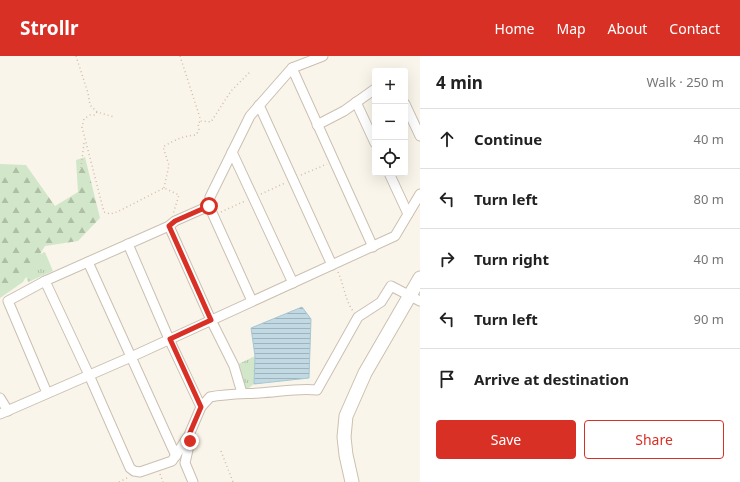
<!DOCTYPE html>
<html lang="en">
<head>
<meta charset="utf-8">
<style>
  body { margin:0; font-family:"Noto Sans",sans-serif; background:#f2f2f2; color:#222 }
  .controls { position:absolute; right:12px; top:12px; display:grid; overflow:hidden; border-radius:4px; box-shadow:0 4px 16px #0002 }
  .controls button { width:36px; height:36px; display:grid; place-items:center; padding:0; border:0; border-bottom:1px solid #e0e0e0; background:#fff; color:#222; font:20px sans-serif }
  .stop { position:absolute; width:12px; height:12px; margin:-9px; border:3px solid #d93025; border-radius:50%; background:#fff }
  .stop.end { background:#d93025; border-color:#fff; box-shadow:0 1px 4px #0008 }
  .list { margin:0; padding:0; list-style:none }
  h2 { display:flex; justify-content:space-between; align-items:center; height:52px; margin:0; padding:0 16px; font-size:17px }
  h2 small { font-size:13px; font-weight:400; color:#767676 }
  .list li { display:grid; grid-template-columns:26px 1fr auto; gap:12px; align-items:center; box-sizing:border-box; height:60px; padding:0 16px; border-top:1px solid #e0e0e0 }
  .list b { display:block; font-size:15px; white-space:nowrap }
  .list em { font-size:13px; font-style:normal; color:#767676 }
  .actions { display:flex; gap:8px; padding:12px 16px }
  .actions a { flex:1; padding:9px 0; border:1px solid #d93025; border-radius:4px; text-align:center; font-size:14px; color:#d93025 }
  .actions .main { background:#d93025; color:#fff }
  .icon { flex:none; width:22px; height:22px; fill:none; stroke:currentColor; stroke-width:2; stroke-linecap:round; stroke-linejoin:round }
  .map { position:relative; flex:none; width:420px; height:426px; overflow:hidden }
  header { display:flex; align-items:center; gap:24px; box-sizing:border-box; height:56px; padding:0 20px; background:#d93025; color:#fff }
  header strong { font-size:19px }
  nav { display:flex; gap:22px; margin-inline-start:auto; font-size:14px }
  main { display:flex }
  aside { flex:1; background:#fff }
  .map>svg:first-child { display:block }
  .grass { fill:url(#grass-tufts) }
  .forest { fill:url(#forest-firs) }
  .water { fill:url(#water-rules); stroke:#a7c7d2 }
  .lines { fill:none; stroke-linecap:round; stroke-linejoin:round }
  .street-casing { stroke:#cbbfb1; stroke-width:11 }
  .secondary-casing { stroke:#cdc0ae; stroke-width:15 }
  .path { stroke:#d2bca7; stroke-width:1.5; stroke-dasharray:1 3; stroke-linecap:butt }
  .street { stroke:#fff; stroke-width:9 }
  .secondary { stroke:#fff; stroke-width:13 }
  .route { stroke:#d93025; stroke-width:5 }
</style>
</head>
<body>
<header>
<strong>Strollr</strong>
<nav><a>Home</a><a>Map</a><a>About</a><a>Contact</a></nav>
</header>
<main>
<div class="map">
<svg width="420" height="426" viewBox="0 0 420 426">
  <defs>
    <pattern id="grass-tufts" width="24" height="20" patternUnits="userSpaceOnUse"><rect width="24" height="20" fill="#d2e7c9"/><path d="M3 7l-1-3M5 7V3M7 7l1-3M15 17l-1-3M17 17v-4M19 17l1-3" fill="none" stroke="#afbfa6"/></pattern>
    <pattern id="forest-firs" width="22" height="20" patternUnits="userSpaceOnUse"><rect width="22" height="20" fill="#d2e7c9"/><path d="M5 1l3.5 6h-7zM16 11l3.5 6h-7z" fill="#afbfa6"/></pattern>
    <pattern id="water-rules" width="6" height="5" patternUnits="userSpaceOnUse"><rect width="6" height="5" fill="#c0d9e2"/><path d="M0 2.5h6" fill="none" stroke="#a0b3ba"/></pattern>
  </defs>
  <rect width="100%" height="100%" fill="#faf5ea"/>
  <g class="grass">
    <path d="M45,196L53,215L28,226L21,206Z"/>
    <path d="M255,300L254,328L242,337L234,310Z"/>
  </g>
  <path class="forest" d="M85,101L100,162L78,185L45,190L23,226L0,242V108L26,109L55,150L78,136L76,104Z"/>
  <path class="water" d="M302,251L311,263L309,322L254,328L255,300L251,272Z"/>
  <g class="lines">
    <defs>
      <g id="street">
        <path d="M292,12L323,0"/>
        <path d="M356,46L375,87"/>
        <path d="M405,48L420,80"/>
        <path d="M259,49L332,209"/>
        <path d="M317,69L344,55L375,33"/>
        <path d="M232,96L293,227"/>
        <path d="M389,117L408,158"/>
        <path d="M209,150L252,245"/>
        <path d="M169,170L211,264L234,310L242,337"/>
        <path d="M128,188L169,283L201,351"/>
        <path d="M88,206L176,400"/>
        <path d="M45,225L89,319L130,412L134,415L140,416L172,405L189,379L201,351L210,341C226,338 242,338 259,337C279,336 297,332 317,334L358,261L381,246L391,230L420,245"/>
        <path d="M47,337L8,245L45,225L169,170L175,165L209,150L210,141L250,60L292,12L373,191"/>
        <path d="M0,342L8,355"/>
        <path d="M0,358L131,301L395,180L420,138"/>
        <path d="M189,380L190,385L185,407L193,426"/>
      </g>
      <path id="secondary" d="M352,426L346,399L344,381L346,360L365,317L420,222"/>
    </defs>
    <use href="#street" class="street-casing"/>
    <use href="#secondary" class="secondary-casing"/>
    <g class="path">
      <path d="M76,0L88,37L90,49L97,56L114,61"/>
      <path d="M180,0L201,65L211,66L231,35L251,15"/>
      <path d="M97,56L95,59H90L84,63L82,71L104,156L110,158L117,156L164,132L179,139L173,158"/>
      <path d="M81,112L84,87L85,85"/>
      <path d="M301,119L327,108"/>
      <path d="M164,132L169,109L163,91C174,84 183,80 196,79L199,74L198,67L201,65"/>
      <path d="M261,138L285,127"/>
      <path d="M221,156L245,145"/>
      <path d="M338,216C344,229 345,244 353,255"/>
      <path d="M221,395L233,426"/>
      <path d="M160,418L163,426"/>
      <path d="M119,426L129,421"/>
    </g>
    <use href="#street" class="street"/>
    <use href="#secondary" class="secondary"/>
  </g>
  <g class="lines">
    <path class="route" d="M190,385L189,379L201,351L170,283L211,264L169,170L175,165L209,150"/>
  </g>
</svg>
<div class="controls">
<button>+</button>
<button>−</button>
<button><svg class="icon" aria-label="locate" viewBox="0 0 24 24"><circle cx="12" cy="12" r="6"/><path d="M12 2v4M12 18v4M2 12h4M18 12h4"/></svg></button>
</div>
<div class="stop" style="left:209px;top:150px"></div>
<div class="stop end" style="left:190px;top:385px"></div>
</div>
<aside>
<h2>4 min<small>Walk · 250 m</small></h2>
<ul class="list">
<li><svg class="icon" aria-label="ahead" viewBox="0 0 24 24"><path d="M12 20V5M6 11l6-6 6 6"/></svg><div><b>Continue</b></div><em>40 m</em></li>
<li><svg class="icon" aria-label="left" viewBox="0 0 24 24"><path d="M17 20v-9H6M10 6l-5 5 5 5"/></svg><div><b>Turn left</b></div><em>80 m</em></li>
<li><svg class="icon" aria-label="right" viewBox="0 0 24 24"><path d="M7 20v-9h11M14 6l5 5-5 5"/></svg><div><b>Turn right</b></div><em>40 m</em></li>
<li><svg class="icon" aria-label="left" viewBox="0 0 24 24"><path d="M17 20v-9H6M10 6l-5 5 5 5"/></svg><div><b>Turn left</b></div><em>90 m</em></li>
<li><svg class="icon" aria-label="arrive" viewBox="0 0 24 24"><path d="M6 21V4h12l-3 4 3 4H6"/></svg><div><b>Arrive at destination</b></div></li>
</ul>
<div class="actions"><a class="main">Save</a><a>Share</a></div>
</aside>
</main>
</body>
</html>
